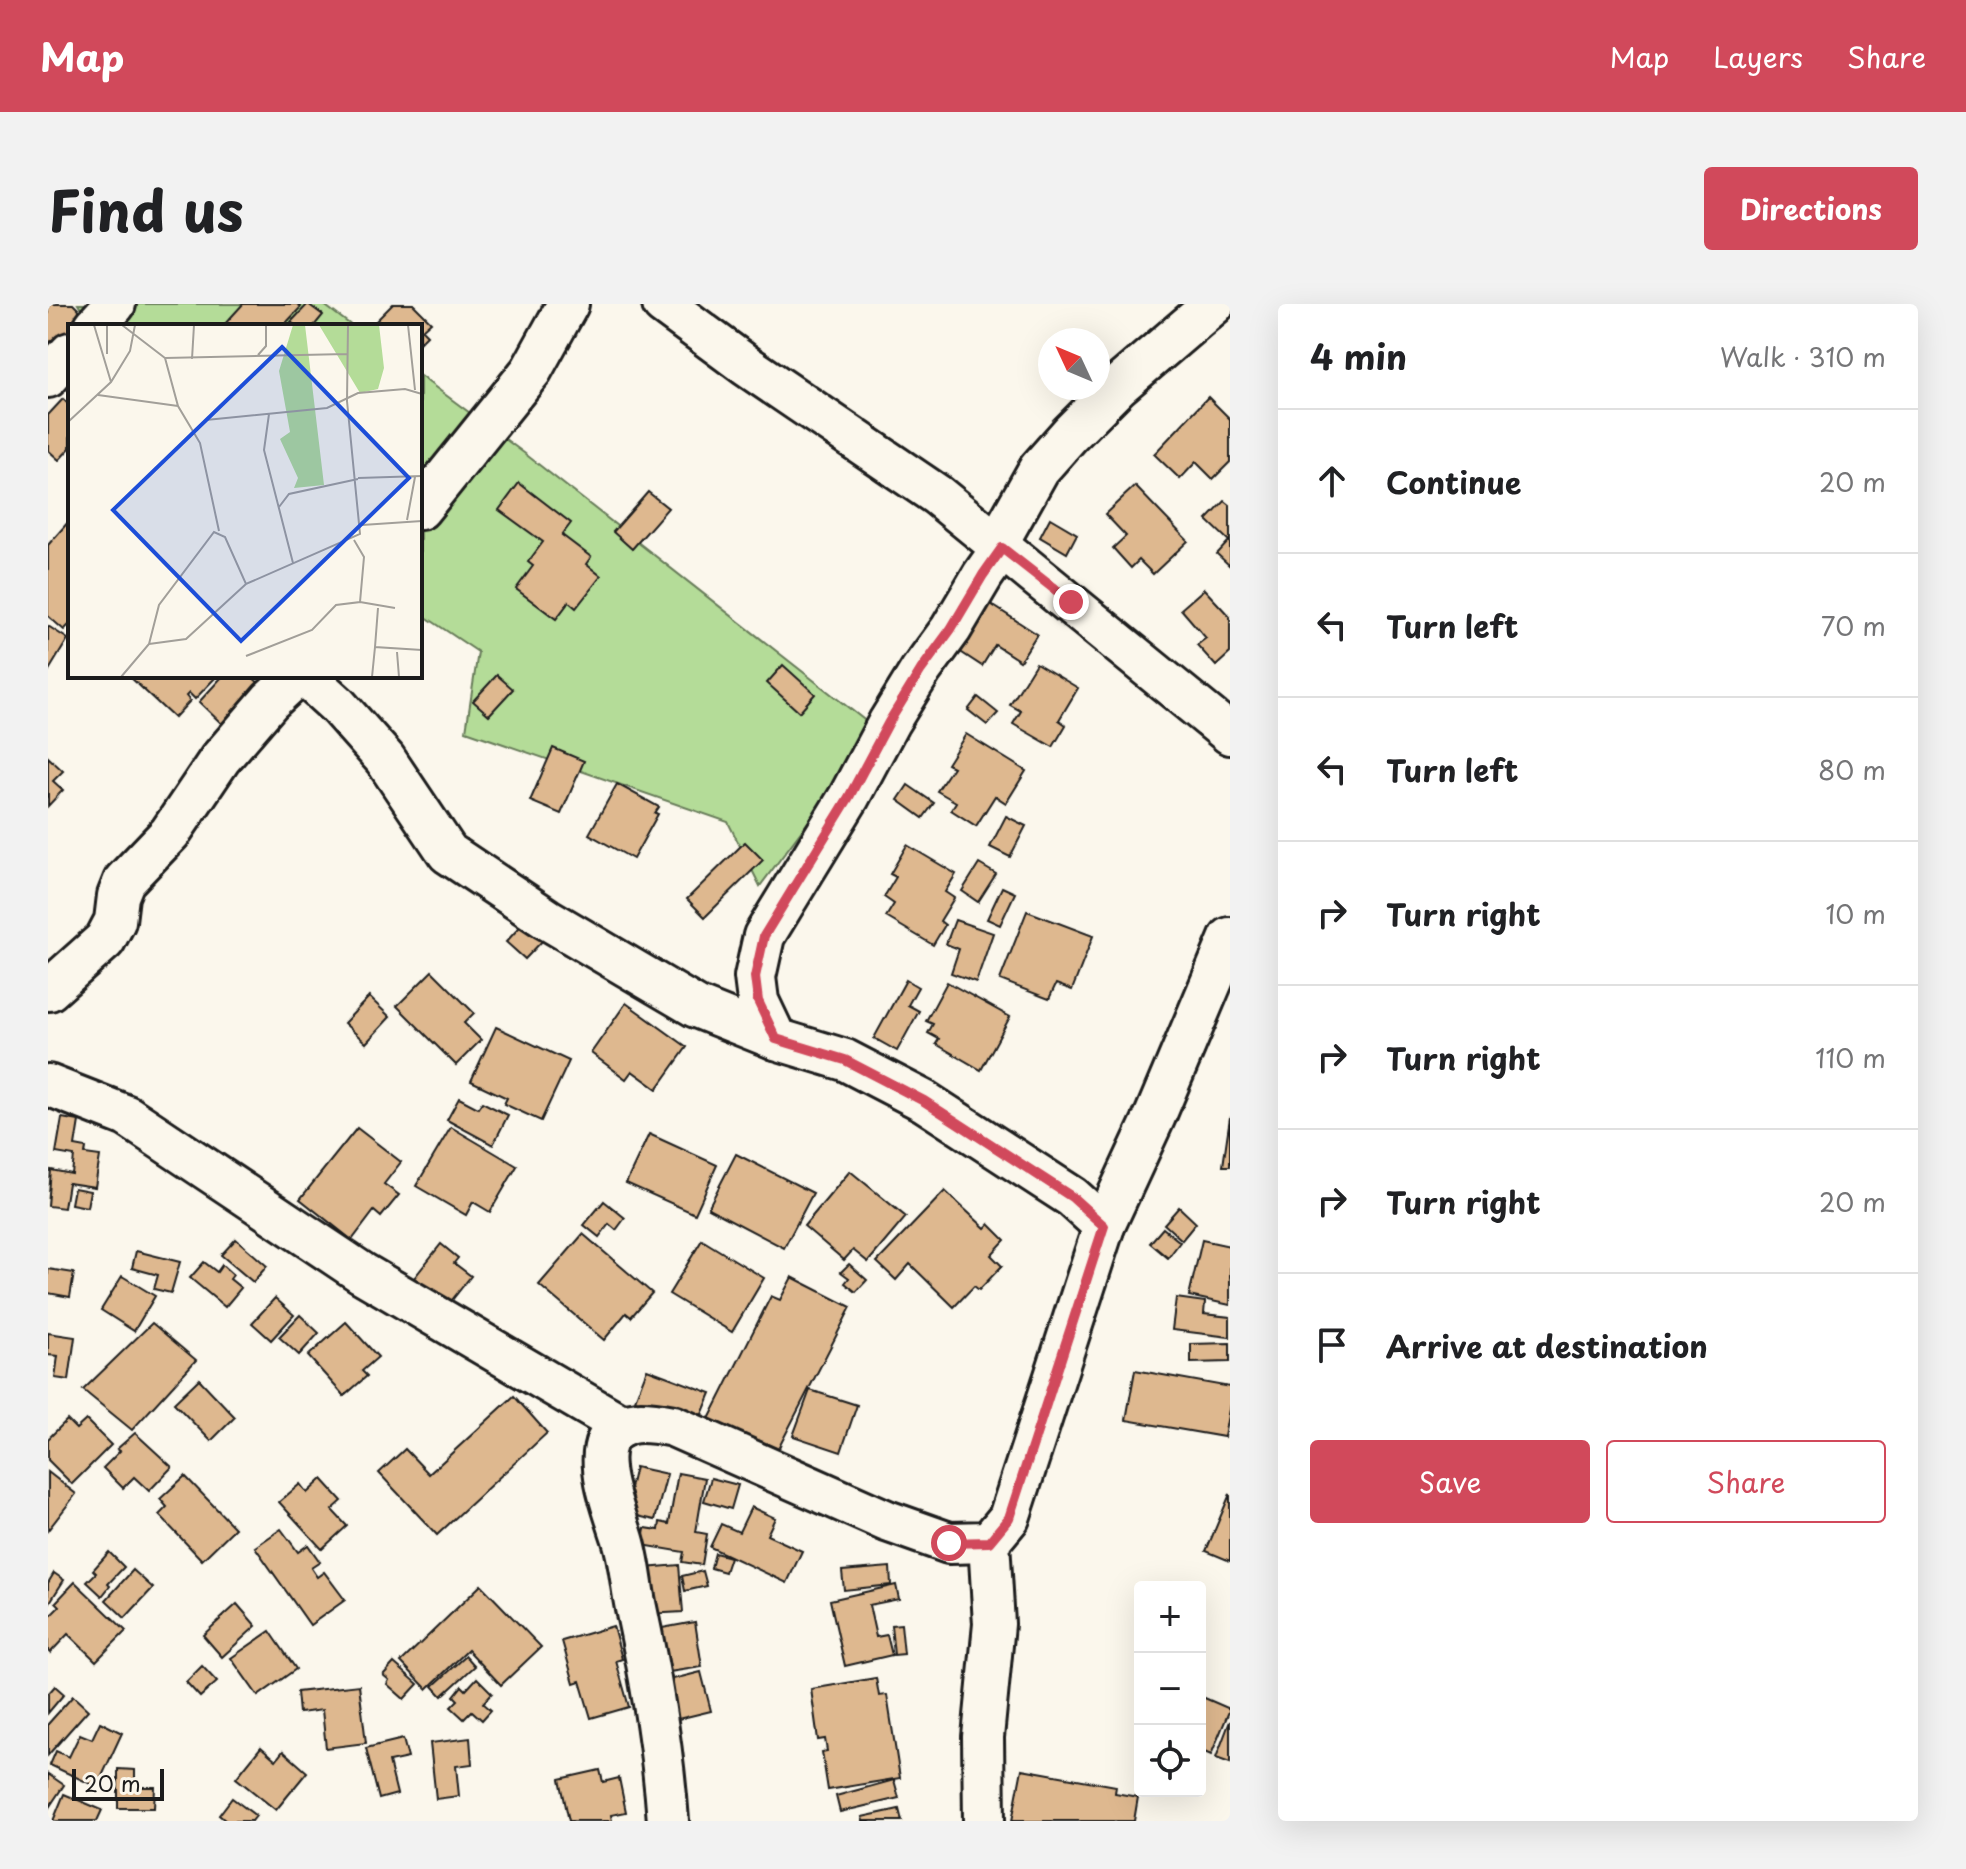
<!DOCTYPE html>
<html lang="en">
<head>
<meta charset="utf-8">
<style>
  body { margin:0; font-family:"Playpen Sans",sans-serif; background:#f2f2f2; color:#202124 }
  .controls { position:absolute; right:24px; bottom:24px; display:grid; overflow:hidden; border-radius:8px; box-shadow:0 8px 32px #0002 }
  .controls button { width:72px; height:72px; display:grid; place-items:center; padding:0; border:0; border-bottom:2px solid #e0e0e0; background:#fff; color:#202124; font:40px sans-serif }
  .compass { position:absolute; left:990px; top:24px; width:72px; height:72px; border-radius:50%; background:#fff; box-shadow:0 8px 32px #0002; rotate:314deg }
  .scale { position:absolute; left:24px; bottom:20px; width:92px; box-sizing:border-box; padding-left:8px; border:4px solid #1c1c1c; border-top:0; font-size:22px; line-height:28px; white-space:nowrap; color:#1c1c1c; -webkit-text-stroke:6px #fbf7ec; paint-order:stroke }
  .stop { position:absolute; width:24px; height:24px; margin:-18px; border:6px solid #d1495b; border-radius:50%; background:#fff }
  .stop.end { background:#d1495b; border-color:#fff; box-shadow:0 2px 8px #0008 }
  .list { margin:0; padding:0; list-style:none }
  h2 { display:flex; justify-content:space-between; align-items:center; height:104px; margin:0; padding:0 32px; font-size:34px }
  h2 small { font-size:26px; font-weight:400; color:#757577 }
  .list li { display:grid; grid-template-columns:52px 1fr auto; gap:24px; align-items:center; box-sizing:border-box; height:144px; padding:0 32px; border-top:2px solid #e0e0e0 }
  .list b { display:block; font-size:30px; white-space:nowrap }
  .list em { font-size:26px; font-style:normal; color:#757577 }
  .actions { display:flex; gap:16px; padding:24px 32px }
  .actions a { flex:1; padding:18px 0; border:2px solid #d1495b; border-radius:8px; text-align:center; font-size:28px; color:#d1495b }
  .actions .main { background:#d1495b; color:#fff }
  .icon { flex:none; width:44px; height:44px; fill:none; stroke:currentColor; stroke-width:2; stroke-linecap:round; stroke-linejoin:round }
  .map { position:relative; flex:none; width:1182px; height:1517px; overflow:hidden; border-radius:8px }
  header { display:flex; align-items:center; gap:48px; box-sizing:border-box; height:112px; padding:0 40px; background:#d1495b; color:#fff }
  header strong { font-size:38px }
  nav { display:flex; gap:44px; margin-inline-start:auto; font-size:28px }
  .intro { display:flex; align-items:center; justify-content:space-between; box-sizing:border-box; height:192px; padding:0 48px }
  h1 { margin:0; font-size:56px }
  .button { padding:20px 36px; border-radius:8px; background:#d1495b; color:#fff; font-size:28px; font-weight:700 }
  main { display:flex; gap:48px; padding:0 48px }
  aside { flex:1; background:#fff; border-radius:8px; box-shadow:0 8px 32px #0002 }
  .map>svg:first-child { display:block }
  .green { fill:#b4dc98; stroke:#687c5a; stroke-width:2 }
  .building { fill:#deb88f; stroke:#1c1c1c; stroke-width:2 }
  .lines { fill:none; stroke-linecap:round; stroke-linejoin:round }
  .minor-casing { stroke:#1c1c1c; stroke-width:46 }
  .minor { stroke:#fbf7ec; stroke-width:40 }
  .route { stroke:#d1495b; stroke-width:10 }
  .inset-road { fill:none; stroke:#a29f99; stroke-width:2 }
  .view { fill:#1d4ed8; fill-opacity:0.15; stroke:#1d4ed8; stroke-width:4 }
  .inset-edge { fill:none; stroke:#1c1c1c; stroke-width:4 }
</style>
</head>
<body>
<header>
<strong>Map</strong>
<nav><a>Map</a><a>Layers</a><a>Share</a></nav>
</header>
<div class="intro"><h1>Find us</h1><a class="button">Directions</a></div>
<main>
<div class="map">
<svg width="1182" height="1517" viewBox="0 0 1182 1517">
  <rect width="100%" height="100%" fill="#fbf7ec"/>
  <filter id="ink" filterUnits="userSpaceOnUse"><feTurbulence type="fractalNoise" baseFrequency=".0125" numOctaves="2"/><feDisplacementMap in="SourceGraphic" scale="16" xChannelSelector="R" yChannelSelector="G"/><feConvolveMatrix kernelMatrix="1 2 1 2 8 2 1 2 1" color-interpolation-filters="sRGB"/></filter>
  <g filter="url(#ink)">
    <g class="green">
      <path d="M30,0H275L304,22H43Z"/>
      <path d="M372,72L476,149L829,426L712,582L680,518L418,427L430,348L372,309Z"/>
    </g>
    <g class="building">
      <path d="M3,0H25L35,10L25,22H22V26L0,51V4Z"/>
      <path d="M195,0H249L253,3L238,19L241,22H175Z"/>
      <path d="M260,0L275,11L266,22H248L243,18Z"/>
      <path d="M345,0H365L383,18L374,26L379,31L372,38V22H323Z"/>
      <path d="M1160,93L1182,115V158L1165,175L1148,158L1132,175L1106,150Z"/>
      <path d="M15,95L22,102V144L11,156L0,146V111Z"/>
      <path d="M471,179L523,219L514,231L543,253L538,260L553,272L528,304L521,298L508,315L468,285L485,262L480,258L495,238L451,206Z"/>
      <path d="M1087,182L1140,237L1105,270L1091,256L1083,264L1065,244L1078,232L1057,210Z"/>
      <path d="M600,188L620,204L584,245L565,228Z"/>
      <path d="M1177,197L1182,201V262L1169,250L1181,237L1159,216Z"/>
      <path d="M1002,214L1029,230L1019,249L992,233Z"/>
      <path d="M22,216V320L16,326L0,312V241Z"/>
      <path d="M1156,285L1182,313V349L1168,362L1149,341L1158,334L1133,305Z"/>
      <path d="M941,299L989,330L972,357L947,341L934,362L911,347Z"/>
      <path d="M0,322L20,335L0,368Z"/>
      <path d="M988,359L1030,384L1011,416L1018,421L1005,443L965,420L973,407L962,401Z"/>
      <path d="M735,361L767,390L751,408L719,379Z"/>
      <path d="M449,371L465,385L441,411L425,397Z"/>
      <path d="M81,372H167L168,373L147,395L141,389L138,392L142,397L126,414Z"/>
      <path d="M171,372H203L212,380L175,421L151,398L173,374Z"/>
      <path d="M930,393L950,409L939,421L920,406Z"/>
      <path d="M918,430L978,467L958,499L947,492L928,522L903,506L908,498L889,487L905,463L899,460Z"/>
      <path d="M505,444L536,457L513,510L482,497Z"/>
      <path d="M0,453L15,467L5,477L15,486L0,502Z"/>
      <path d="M569,480L611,503L607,509L610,510L585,555L541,530Z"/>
      <path d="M860,481L886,499L875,514L850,496Z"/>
      <path d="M958,512L978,522L962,553L942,543Z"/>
      <path d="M697,538L715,556L657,613L639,595Z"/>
      <path d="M859,541L908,570L897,588L906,594L892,617L897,621L885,641L838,613L846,600L836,593L848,573L842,570Z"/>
      <path d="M931,560L948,570L930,598L914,587Z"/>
      <path d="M954,583L967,589L952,621L939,615Z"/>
      <path d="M979,607L1045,632L1024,686L1008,680L1001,695L952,676Z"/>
      <path d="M479,615L498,633L477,655L458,638Z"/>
      <path d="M907,616L945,629L928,678L903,669L911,645L898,640Z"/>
      <path d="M384,667L426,709L416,719L433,736L408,761L349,702Z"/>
      <path d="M858,676L870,683L860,701L871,707L849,747L826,734Z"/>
      <path d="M899,678L962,713L933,766L888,740L891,735L880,729L885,720L878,717Z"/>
      <path d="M321,693L342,713L318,739L296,719Z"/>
      <path d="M578,699L639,743L609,785L584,767L578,775L543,749Z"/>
      <path d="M448,723L521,757L493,817L456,800L459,794L423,777Z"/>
      <path d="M411,794L430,804L434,798L460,811L445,841L399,816Z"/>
      <path d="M1182,813V862H1175Z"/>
      <path d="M14,814L31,817L27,842L38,844L37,850L52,852L47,883L20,879L16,904L0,902L3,866L24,870L26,852L8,849Z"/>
      <path d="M403,823L469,862L442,908L425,898L418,911L368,882Z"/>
      <path d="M309,824L353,858L336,880L351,891L333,913L326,907L304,936L252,895Z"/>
      <path d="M601,830L669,861L647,910L578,879Z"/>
      <path d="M688,850L765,889L736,944L660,904Z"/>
      <path d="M802,867L858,913L820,958L805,946L796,956L756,922Z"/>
      <path d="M26,884L42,887L39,903L23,900Z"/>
      <path d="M897,887L937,924L941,920L957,936L943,951L954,962L931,986L926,982L906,1003L862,960L848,976L829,958Z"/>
      <path d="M556,897L577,914L568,926L561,920L551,933L536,921Z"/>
      <path d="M1131,903L1148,919L1134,936L1116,920Z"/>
      <path d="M1115,924L1132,938L1120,954L1102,939Z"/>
      <path d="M535,930L604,989L583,1013L578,1009L556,1036L491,981Z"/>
      <path d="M188,935L219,962L205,978L173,951Z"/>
      <path d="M654,936L716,974L684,1028L621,990Z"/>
      <path d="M1154,936L1182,942V1001L1141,992Z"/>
      <path d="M393,940L410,954L406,959L423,972L400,1001L366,974Z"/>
      <path d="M88,947L132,958L123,989L106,985L110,971L84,964Z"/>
      <path d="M156,958L169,968L174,961L185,971L182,975L193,984L177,1003L142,974Z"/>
      <path d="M801,960L819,976L808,988L797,979L801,974L793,968Z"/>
      <path d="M0,965L26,969L22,993L0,989Z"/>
      <path d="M74,972L107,992L86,1027L53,1006Z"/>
      <path d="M744,973L803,1003L727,1151L660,1117L723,992L732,996Z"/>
      <path d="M227,994L246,1011L223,1036L204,1019Z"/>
      <path d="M1128,994L1157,998L1156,1010L1182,1013V1033L1124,1026Z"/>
      <path d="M252,1011L271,1029L251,1051L231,1033Z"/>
      <path d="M298,1018L330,1053L314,1067L319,1072L296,1092L260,1052Z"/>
      <path d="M104,1019L148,1056L84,1126L35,1086Z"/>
      <path d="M0,1029L27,1033L21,1076L7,1074L10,1052L0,1051Z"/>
      <path d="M1182,1039V1058L1143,1059V1040Z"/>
      <path d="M599,1065L663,1089L650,1120L587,1096Z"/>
      <path d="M1087,1066L1182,1083V1100L1176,1133L1078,1116Z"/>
      <path d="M151,1075L187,1113L163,1137L126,1099Z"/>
      <path d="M762,1086L809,1101L793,1148L745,1132Z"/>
      <path d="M466,1092L499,1129L389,1231L331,1169L357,1145L381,1170Z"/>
      <path d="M19,1116L28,1125L38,1116L63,1141L24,1180L0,1156V1135Z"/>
      <path d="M87,1129L124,1163L101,1187L86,1173L75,1184L55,1164L72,1147L69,1145Z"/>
      <path d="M587,1163L619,1170L607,1216L576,1209Z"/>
      <path d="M0,1168L28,1190L0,1226Z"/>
      <path d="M630,1169L657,1174L648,1228L659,1230L654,1261L634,1258L636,1248L594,1241L597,1224L611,1226L612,1218L621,1220Z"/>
      <path d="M137,1172L187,1224L154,1256L111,1211L119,1203L112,1195Z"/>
      <path d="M663,1174L690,1181L683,1205L656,1197Z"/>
      <path d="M274,1175L294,1197L284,1206L299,1222L274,1245L231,1198L252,1180L259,1189Z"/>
      <path d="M1182,1190V1257L1158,1247Z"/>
      <path d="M703,1203L727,1214L719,1231L754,1247L739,1279L662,1243L673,1220L691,1228Z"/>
      <path d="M233,1225L250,1248L260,1241L272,1258L263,1264L269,1273L276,1268L297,1296L262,1321L207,1243Z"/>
      <path d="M61,1248L76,1263L60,1280L62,1282L54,1292L39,1278L48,1269L45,1266Z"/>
      <path d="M667,1249L682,1253L677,1268L663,1264Z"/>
      <path d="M631,1261L635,1308L600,1310L597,1264Z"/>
      <path d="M842,1263L843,1281L796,1286L794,1267Z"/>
      <path d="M85,1266L105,1284L77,1314L58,1296Z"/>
      <path d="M655,1267L659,1282L637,1287L634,1272Z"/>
      <path d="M6,1269L16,1276L0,1301V1279Z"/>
      <path d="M27,1278L78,1327L48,1357L20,1330L2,1349L0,1347V1314L12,1302L8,1298Z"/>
      <path d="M433,1281L493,1343L453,1381L420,1346L379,1385L353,1358Z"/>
      <path d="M848,1281L851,1295L821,1301L828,1333L839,1331L844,1351L797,1362L782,1296Z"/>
      <path d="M189,1300L208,1322L174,1353L155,1331Z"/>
      <path d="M647,1318L654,1363L621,1368L614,1324Z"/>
      <path d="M853,1320L856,1350L846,1351L843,1321Z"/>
      <path d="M565,1322L574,1355L568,1357L581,1403L543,1414L532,1377L526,1379L514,1337Z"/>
      <path d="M222,1327L248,1365L210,1392L183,1354Z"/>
      <path d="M418,1352L427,1362L394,1392L385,1382Z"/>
      <path d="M346,1359L370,1380L356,1395L339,1380L341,1376L335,1371Z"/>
      <path d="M154,1362L169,1378L152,1393L138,1378Z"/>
      <path d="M653,1368L663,1407L630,1415L621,1376Z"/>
      <path d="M429,1374L444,1389L435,1399L443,1406L434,1416L424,1407L416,1415L403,1403L410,1396L406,1392L414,1382L418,1386Z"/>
      <path d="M828,1374L831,1392L839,1391L852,1474L780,1486L774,1448L779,1447L777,1435L770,1436L763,1385Z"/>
      <path d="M311,1381L318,1439L278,1444L274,1406L251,1409L249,1388Z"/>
      <path d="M7,1382L16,1390L0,1409V1390Z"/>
      <path d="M25,1392L40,1406L0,1451V1420Z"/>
      <path d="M1152,1392L1182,1405L1163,1451L1152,1446Z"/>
      <path d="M1182,1417V1459L1168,1454Z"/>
      <path d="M52,1418L74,1429L49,1483L2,1461L8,1447L21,1453L32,1430L44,1435Z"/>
      <path d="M422,1434L424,1460L408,1462L411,1492L388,1495L382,1439Z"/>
      <path d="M355,1435L360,1454L341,1458L349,1490L331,1495L318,1444Z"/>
      <path d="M213,1443L228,1456L235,1447L259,1468L228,1506L188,1474Z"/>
      <path d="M70,1465L87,1466V1483H107L106,1504H70Z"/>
      <path d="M974,1465L1068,1482L1067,1489L1090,1493L1086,1517H964Z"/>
      <path d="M552,1466L555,1478L571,1474L578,1508L563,1511L564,1517H521L512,1475Z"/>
      <path d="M0,1470L16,1481L0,1505Z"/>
      <path d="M846,1476L851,1494L792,1508L788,1492Z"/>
      <path d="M16,1490L54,1506L49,1517H5Z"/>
      <path d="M184,1494L208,1512L204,1517H178L171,1511Z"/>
      <path d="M851,1505L854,1517H815L814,1513Z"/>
    </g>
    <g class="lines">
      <defs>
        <g id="minor">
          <path d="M615,0L699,62L889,191L1182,430"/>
          <path d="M47,22L67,0"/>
          <path d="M0,73L22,49"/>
          <path d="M372,205L483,67L520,0"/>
          <path d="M949,240L991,165L1022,130L1070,82L1166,0"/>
          <path d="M257,372L289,401L337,455L400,549L499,615L648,703L728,735L797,756L876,797L1024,893L1056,922"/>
          <path d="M1,686L57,636L67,617L70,592L76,577L122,529L172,455L222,397L249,372"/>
          <path d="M728,735L710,697L707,673L716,632L801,493L841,418L873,366L903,325L935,271L954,244"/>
          <path d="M0,781L79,812L314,969L575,1122"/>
          <path d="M620,1517C615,1446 603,1374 588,1304C583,1280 582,1256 574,1232C566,1207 548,1161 559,1137C571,1111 604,1118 625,1122L839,1217L901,1239L941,1238L961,1214L1056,922L1107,812L1182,634"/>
          <path d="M936,1517L935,1433L946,1320L941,1238"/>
        </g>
      </defs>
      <use href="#minor" class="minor-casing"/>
      <use href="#minor" class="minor"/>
    </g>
  </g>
  <g class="lines" filter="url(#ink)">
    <path class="route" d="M901,1239L941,1238L961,1214L1056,922L1024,893L876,797L797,756L728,735L710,697L707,673L716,632L801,493L841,418L873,366L903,325L935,271L954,244L1023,298"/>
  </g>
  <g transform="translate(20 20)">
    <rect width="354" height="354" fill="#fbf7ec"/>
    <path d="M225,1H237L256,161L226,164L230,154L212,115L222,108L211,47ZM251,1H311L316,44L310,65L292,69Z" fill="#b4dc98"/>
    <path class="inset-road" d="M26,1L43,58M39,1V30M54,1L97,34L279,30M340,1L347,66M190,31L198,22V1M97,34L110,82L132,119L151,207M124,35L126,1M30,71L110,82M201,90L196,126L225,239M138,96L259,84L290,69L337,65L354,70M0,98L43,58L62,27L67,1M290,154L354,152M211,183L221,170L290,155M339,196L347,153M294,201L354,197M292,278L327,284M310,284L307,323L354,326M81,320L118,315L178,260M329,328L331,353M178,332L244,306L268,281L292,278L296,233L286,216M53,353L81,320L91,281L146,208L157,213L178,260L292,210L279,77L280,1M304,353L307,323"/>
    <path class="view" d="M214,23L341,154L173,317L45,186Z"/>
    <rect width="354" height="354" class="inset-edge"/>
  </g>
</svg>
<div class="controls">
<button>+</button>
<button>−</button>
<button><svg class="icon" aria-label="locate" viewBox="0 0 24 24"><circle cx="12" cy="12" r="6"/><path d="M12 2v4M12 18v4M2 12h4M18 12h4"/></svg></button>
</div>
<svg class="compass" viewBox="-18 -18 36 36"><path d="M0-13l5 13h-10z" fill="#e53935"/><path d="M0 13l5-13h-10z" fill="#757577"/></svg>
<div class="scale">20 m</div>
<div class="stop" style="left:901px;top:1239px"></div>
<div class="stop end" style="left:1023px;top:298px"></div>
</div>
<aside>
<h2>4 min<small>Walk · 310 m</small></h2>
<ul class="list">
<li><svg class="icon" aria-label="ahead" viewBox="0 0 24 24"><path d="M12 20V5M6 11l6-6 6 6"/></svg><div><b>Continue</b></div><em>20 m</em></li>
<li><svg class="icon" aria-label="left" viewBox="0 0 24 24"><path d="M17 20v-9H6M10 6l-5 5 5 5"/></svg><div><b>Turn left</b></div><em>70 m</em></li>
<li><svg class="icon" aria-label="left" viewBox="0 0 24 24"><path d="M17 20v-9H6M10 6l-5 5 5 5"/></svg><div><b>Turn left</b></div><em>80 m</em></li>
<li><svg class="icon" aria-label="right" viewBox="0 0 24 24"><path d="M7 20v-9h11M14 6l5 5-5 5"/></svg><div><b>Turn right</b></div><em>10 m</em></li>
<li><svg class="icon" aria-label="right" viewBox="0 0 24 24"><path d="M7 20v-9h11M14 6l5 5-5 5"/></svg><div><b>Turn right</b></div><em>110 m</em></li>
<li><svg class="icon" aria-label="right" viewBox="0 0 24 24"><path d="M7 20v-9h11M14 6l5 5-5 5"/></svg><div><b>Turn right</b></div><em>20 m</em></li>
<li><svg class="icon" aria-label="arrive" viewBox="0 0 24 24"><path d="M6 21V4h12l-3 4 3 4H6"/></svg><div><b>Arrive at destination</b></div></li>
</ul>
<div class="actions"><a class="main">Save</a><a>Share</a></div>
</aside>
</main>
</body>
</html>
